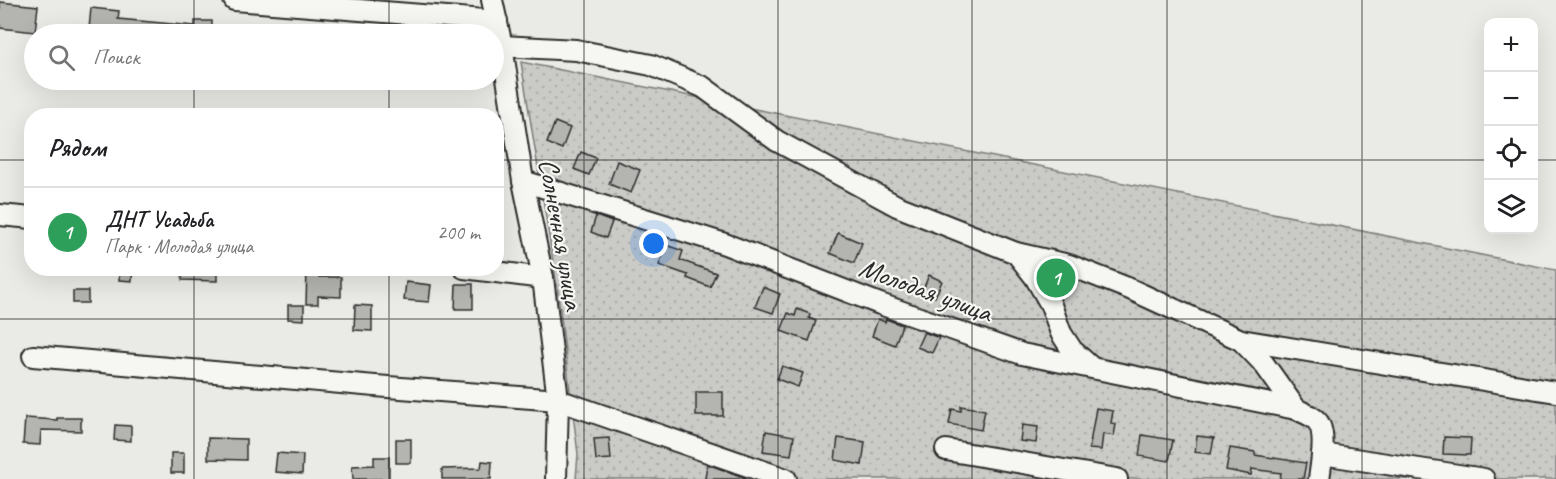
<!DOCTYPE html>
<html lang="ru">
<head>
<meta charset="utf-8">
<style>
  body { margin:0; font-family:Caveat,sans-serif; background:#f2f2f2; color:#202124 }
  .controls { position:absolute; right:18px; top:18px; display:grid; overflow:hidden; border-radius:12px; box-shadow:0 6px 24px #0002 }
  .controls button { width:54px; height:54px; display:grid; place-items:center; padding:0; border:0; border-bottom:2px solid #e0e0e0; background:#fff; color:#202124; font:30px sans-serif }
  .you { position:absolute; left:654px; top:244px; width:21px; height:21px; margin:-15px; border:4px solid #fff; border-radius:50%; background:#1a73e8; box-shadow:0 0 0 9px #1a73e833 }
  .badge { display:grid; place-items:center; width:39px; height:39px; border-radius:50%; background:#d1495b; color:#fff; font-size:20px; font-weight:700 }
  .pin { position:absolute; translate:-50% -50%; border:3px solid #fff; box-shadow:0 2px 6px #0006 }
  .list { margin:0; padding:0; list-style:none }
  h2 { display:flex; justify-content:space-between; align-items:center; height:78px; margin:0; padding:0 24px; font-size:26px }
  h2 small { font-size:20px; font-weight:400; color:#757577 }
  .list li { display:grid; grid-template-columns:39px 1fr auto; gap:18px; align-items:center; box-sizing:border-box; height:90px; padding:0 24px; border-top:2px solid #e0e0e0 }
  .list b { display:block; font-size:22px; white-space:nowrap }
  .list p { margin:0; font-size:20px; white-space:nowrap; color:#757577 }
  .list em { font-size:20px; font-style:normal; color:#757577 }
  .icon { flex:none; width:33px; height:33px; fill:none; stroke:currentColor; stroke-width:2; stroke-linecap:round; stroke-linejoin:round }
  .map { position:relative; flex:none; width:1556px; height:479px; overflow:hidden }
  .search { position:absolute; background:#fff; box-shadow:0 6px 24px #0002; left:24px; top:24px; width:480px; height:66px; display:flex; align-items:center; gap:15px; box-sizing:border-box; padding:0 21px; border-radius:33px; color:#757577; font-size:22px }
  .panel { position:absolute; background:#fff; box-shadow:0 6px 24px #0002; left:24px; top:108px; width:480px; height:168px; border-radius:24px }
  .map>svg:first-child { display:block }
  .park { fill:url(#park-dots); stroke:#7a7a79; stroke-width:1.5 }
  .building { fill:#b4b4b1; stroke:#2b2b2b; stroke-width:1.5 }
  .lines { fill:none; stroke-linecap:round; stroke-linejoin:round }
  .minor-casing { stroke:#2b2b2b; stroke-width:24 }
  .minor { stroke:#f6f6f2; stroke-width:20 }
  .grid { fill:none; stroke:#2b2b2b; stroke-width:1.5; stroke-opacity:0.55 }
  .labels { text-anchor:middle; stroke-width:4.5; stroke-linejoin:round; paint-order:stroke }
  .street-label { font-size:28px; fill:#2b2b2b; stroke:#f6f6f2 }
</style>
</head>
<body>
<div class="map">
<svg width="1556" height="479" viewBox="0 0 1556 479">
  <defs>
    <pattern id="park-dots" width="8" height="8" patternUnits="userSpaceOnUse" patternTransform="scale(1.5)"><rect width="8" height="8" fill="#cacac7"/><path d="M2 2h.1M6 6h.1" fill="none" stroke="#aeaeab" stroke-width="1.8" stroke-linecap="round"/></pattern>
  </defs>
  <rect width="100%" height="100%" fill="#eaeae6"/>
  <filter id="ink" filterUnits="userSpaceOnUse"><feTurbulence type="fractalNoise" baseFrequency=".0167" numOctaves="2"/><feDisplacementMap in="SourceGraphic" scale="12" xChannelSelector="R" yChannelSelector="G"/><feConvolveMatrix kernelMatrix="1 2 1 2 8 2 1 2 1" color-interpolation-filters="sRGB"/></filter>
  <g filter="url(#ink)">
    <path class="park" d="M521,62L1556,270V479H576L578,454L557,286Z"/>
    <g class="building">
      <path d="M0,2L38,6L35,32L0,28Z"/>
      <path d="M91,8L119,11L118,19L195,26V21H212V34H136L89,29Z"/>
      <path d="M555,122L570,128L562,149L547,143Z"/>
      <path d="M581,152L596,158L589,175L574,169Z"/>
      <path d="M617,161L640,170L631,193L609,184Z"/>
      <path d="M596,216L612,222L606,238L591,232Z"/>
      <path d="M838,233L862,243L854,263L830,253Z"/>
      <path d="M666,245L683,251L680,260L716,273L710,287L687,278L688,275L659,265Z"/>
      <path d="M120,268H133L132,281L119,280Z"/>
      <path d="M183,268H217V281L182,280Z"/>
      <path d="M307,268H319V277H341V297L318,296V304H306Z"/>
      <path d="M929,275L942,281L935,297L922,292Z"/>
      <path d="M406,282L431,285L429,302L404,300Z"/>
      <path d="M456,284H473V309H455Z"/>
      <path d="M763,287L780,294L773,313L755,307Z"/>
      <rect x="73" y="291" width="15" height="12"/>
      <path d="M288,305H304V320L288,319Z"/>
      <path d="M355,305L372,306V331L354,330Z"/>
      <path d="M797,309L810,314L809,318L816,321L809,341L781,331L788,313L795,316Z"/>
      <path d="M878,319L885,322L886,319L902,325L895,345L872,336Z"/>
      <path d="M924,332L939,338L932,353L917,347Z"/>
      <path d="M782,366L803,373L798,387L777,379Z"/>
      <rect x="696" y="392" width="27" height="24"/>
      <path d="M961,406L985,410L981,430L949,424L952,409L961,411Z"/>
      <path d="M1096,408L1113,411L1111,423L1116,424L1114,436L1103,434L1101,450L1089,449Z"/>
      <path d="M25,418L57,420V418H81V431L41,430L40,445L23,444Z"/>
      <path d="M115,425L131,426V441L114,440Z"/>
      <path d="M1022,425L1038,427L1036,443L1020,441Z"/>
      <path d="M766,431L794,436L791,455L763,451Z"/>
      <path d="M1142,435L1173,440L1169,461L1139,456Z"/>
      <path d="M1197,436L1214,438L1211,454L1195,452Z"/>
      <path d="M1444,437L1471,438L1470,455L1443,454Z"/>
      <path d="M208,438L246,439V460L208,459Z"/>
      <path d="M609,438L611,459L596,460L594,439Z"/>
      <path d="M838,438L865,442L862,465L835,460Z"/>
      <rect x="396" y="439" width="15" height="24"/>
      <path d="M1230,448L1255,452V455L1306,463L1303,479H1280L1281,473L1252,469L1251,475L1226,470Z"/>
      <rect x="171" y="453" width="13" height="20"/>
      <path d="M277,453L303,455L302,474L275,472Z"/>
      <path d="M374,457H389V479H353L352,466L374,465Z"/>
      <path d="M482,461L492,462L491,479H442V469L481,468Z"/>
      <path d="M707,464L746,478V479H705Z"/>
    </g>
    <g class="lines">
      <defs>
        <g id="minor">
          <path d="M234,0L497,21"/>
          <path d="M492,0L502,46L523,181L543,278L558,400L556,479"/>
          <path d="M502,46L576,50L651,65L703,87L777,141L897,206L1016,253L1069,265L1130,289L1241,340L1556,392"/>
          <path d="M523,181L725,244L880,304L1022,354L1296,409C1302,412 1313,416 1317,421C1327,432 1321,465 1319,479"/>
          <path d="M0,215L32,218"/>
          <path d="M1016,253L1035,277L1051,305L1061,333L1072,350L1091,367"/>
          <path d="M464,268L543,278"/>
          <path d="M1241,340L1264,364L1296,409"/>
          <path d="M33,356L375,386L558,400L786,479"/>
          <path d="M946,450L1117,479"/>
          <path d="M1322,454L1484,479"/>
        </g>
      </defs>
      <use href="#minor" class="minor-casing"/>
      <use href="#minor" class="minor"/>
    </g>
  </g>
  <path class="grid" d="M194,0V34M389,0V34M584,0V479M778,0V479M972,0V479M1167,0V479M1362,0V479M194,80V116M389,80V116M0,160H32M496,160H1488M1534,160H1556M194,268V479M389,268V479M0,319H1556"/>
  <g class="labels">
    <g class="street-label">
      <text transform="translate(562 234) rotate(80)" y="10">Солнечная улица</text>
      <text transform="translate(926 289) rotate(20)" y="10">Молодая улица</text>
    </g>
  </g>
</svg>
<div class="controls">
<button>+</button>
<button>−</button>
<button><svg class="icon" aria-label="locate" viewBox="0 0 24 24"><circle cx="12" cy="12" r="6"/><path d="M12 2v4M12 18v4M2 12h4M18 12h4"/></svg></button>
<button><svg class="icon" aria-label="layers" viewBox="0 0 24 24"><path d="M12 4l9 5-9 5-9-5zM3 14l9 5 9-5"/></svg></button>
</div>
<div class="you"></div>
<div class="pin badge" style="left:1056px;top:278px;background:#2e9e5b">1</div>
<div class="search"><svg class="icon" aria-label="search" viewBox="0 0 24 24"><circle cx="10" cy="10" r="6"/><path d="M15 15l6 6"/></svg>Поиск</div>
<section class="panel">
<h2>Рядом<small></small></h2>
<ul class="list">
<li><span class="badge" style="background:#2e9e5b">1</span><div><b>ДНТ Усадьба</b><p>Парк · Молодая улица</p></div><em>200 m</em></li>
</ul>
</section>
</div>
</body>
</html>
